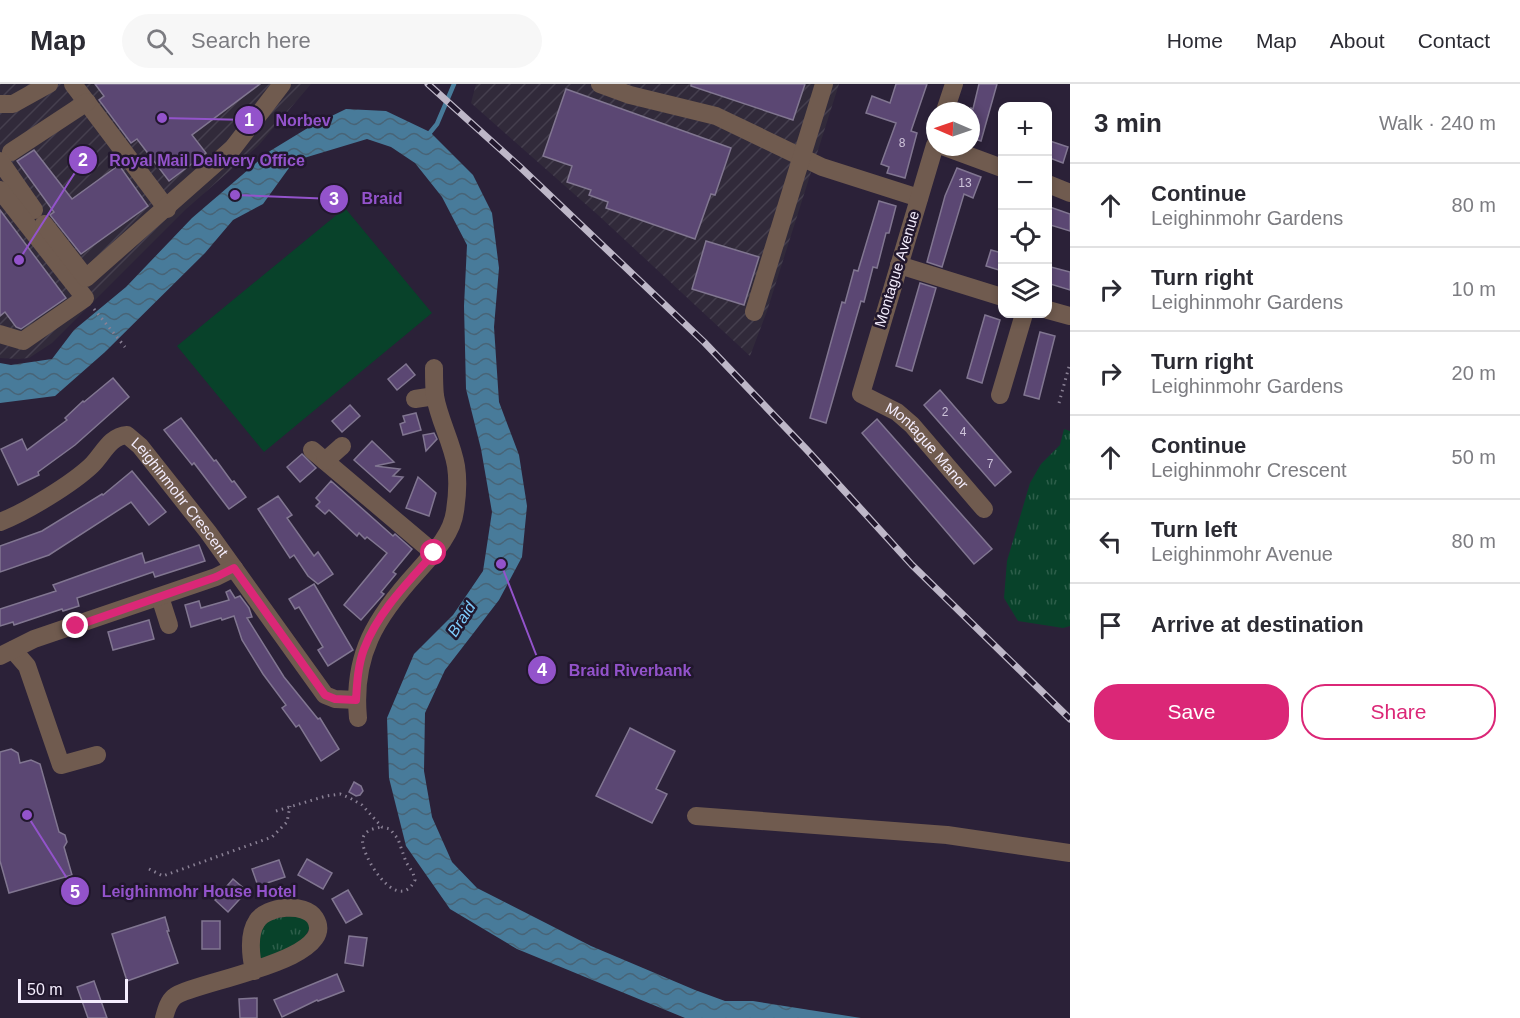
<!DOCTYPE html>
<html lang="en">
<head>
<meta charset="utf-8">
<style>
  body { margin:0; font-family:Helvetica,sans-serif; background:#f7f7f7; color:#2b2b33 }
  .controls { position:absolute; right:18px; top:18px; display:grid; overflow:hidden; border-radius:12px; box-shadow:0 3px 9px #0003 }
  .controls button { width:54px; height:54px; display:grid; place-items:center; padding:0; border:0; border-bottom:2px solid #e1e1e2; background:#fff; color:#2b2b33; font:30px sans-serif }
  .compass { position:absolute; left:926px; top:18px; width:54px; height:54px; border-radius:50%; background:#fff; box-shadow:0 3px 9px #0003; rotate:272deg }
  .scale { position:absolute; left:18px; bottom:15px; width:110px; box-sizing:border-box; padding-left:6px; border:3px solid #f4edfd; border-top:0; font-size:16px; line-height:21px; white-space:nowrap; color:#f4edfd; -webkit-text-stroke:4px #21172d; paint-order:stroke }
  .stop { position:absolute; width:18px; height:18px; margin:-14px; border:4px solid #db2777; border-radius:50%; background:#fff }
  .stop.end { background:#db2777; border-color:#fff; box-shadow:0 2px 6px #0008 }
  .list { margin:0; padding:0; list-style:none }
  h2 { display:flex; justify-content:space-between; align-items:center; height:78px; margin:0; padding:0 24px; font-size:26px }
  h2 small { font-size:20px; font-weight:400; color:#7c7c81 }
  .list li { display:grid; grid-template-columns:39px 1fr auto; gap:18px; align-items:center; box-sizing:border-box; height:84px; padding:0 24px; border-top:2px solid #e1e1e2 }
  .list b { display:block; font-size:22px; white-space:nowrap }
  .list p { margin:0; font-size:20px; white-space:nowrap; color:#7c7c81 }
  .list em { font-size:20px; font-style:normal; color:#7c7c81 }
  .actions { display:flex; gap:12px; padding:18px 24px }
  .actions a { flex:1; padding:14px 0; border:2px solid #db2777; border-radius:24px; text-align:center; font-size:21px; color:#db2777 }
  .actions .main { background:#db2777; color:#fff }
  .icon { flex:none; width:33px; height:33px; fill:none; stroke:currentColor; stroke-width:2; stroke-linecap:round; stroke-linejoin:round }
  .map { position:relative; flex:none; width:1070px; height:934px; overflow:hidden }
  header { display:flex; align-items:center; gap:36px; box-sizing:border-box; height:84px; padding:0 30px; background:#fff; border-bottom:2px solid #e1e1e2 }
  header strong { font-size:28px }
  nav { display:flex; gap:33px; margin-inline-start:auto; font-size:21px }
  .search { width:420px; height:54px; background:#f7f7f7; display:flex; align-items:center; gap:15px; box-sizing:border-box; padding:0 21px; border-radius:33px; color:#7c7c81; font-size:22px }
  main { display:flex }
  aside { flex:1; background:#fff }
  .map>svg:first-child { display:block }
  .industrial { fill:url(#industrial-furrows) }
  .grass { fill:url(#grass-tufts) }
  .garden { fill:#08422a }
  .water { fill:url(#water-waves) }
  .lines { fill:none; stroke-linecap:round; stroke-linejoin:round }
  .stream { stroke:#487b9a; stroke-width:4.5 }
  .building { fill:#5b4773; stroke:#817691; stroke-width:1.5 }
  .path { stroke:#8a8195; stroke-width:3; stroke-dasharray:1.5 4.5; stroke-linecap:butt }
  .minor { stroke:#705b4f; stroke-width:18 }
  .rail-casing { stroke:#beb7c8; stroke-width:7 }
  .rail { stroke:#21172d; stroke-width:4.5; stroke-dasharray:14; stroke-linecap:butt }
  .route { stroke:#db2777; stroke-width:8 }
  .labels { text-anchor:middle; stroke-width:5; stroke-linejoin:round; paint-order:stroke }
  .number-label { font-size:12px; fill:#cec4da }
  .street-label { font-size:15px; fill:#f4edfd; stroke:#21172d }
  .water-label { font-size:16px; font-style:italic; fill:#7fcefe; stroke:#21172d }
  .leader { fill:none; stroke:#9353cb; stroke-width:2 }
  .callout-dot { fill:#9353cb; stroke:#21172d; stroke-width:2 }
  .mark-label { font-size:18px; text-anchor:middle; font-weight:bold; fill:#fff }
  .callout-label { font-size:16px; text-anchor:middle; font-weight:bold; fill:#9353cb; stroke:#21172d; stroke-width:5; stroke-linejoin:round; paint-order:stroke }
</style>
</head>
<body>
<header>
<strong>Map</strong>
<div class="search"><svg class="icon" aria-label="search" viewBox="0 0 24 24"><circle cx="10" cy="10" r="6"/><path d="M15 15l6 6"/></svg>Search here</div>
<nav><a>Home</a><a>Map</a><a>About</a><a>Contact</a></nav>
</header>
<main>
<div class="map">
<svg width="1070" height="934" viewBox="0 0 1070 934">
  <defs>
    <pattern id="industrial-furrows" width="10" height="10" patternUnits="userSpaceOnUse" patternTransform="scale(1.5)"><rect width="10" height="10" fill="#312a3a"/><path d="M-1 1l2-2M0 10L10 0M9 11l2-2" fill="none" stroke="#453f4e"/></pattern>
    <pattern id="grass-tufts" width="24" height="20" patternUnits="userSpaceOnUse" patternTransform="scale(1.5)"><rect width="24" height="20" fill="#08422a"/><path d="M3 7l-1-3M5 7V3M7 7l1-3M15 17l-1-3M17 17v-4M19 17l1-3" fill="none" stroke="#2d5e4a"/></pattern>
    <pattern id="water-waves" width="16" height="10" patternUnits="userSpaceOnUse" patternTransform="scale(1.5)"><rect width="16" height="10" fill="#487b9a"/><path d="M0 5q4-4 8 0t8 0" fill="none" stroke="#486477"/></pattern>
  </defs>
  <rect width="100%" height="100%" fill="#2b2138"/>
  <g class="industrial">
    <path d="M0,0H311L258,62L185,126L52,259L29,274L18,275L0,274Z"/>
    <path d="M476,0H839L767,227L750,272L598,131L471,19Z"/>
  </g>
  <g class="grass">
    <path d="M1064,345L1070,347V542L1063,544L1018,537L1004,514L1007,477L1030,399L1041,380L1060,361Z"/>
    <path d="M300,830L311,842L302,858L263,875L259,874V849L266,836Z"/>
  </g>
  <path class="garden" d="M345,124L432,229L264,368L177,262Z"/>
  <path class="water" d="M346,25L386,27L430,48L473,91L492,129L499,184L494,243L499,318L519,371L527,422L522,473L499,516L445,586L425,629L424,687L432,733L452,778L477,804L591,862L695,906L725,917H753L861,934H685L517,865L450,825L406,762L389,694L387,634L414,570L453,531L483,487L492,428L481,365L466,305L464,222L467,161L442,113L415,79L391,63L367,55L294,77L263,120L233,136L205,169L105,268L55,312L0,319V279L11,281L52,275L74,246L126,203L192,134L270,67L311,42Z"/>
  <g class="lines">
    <path class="stream" d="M428,51L437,40L454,0"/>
  </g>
  <g class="building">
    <path d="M95,0H260L192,51L206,69L169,97L137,55L131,59L99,16L104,12Z"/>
    <path d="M691,0H805L793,36L691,2Z"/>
    <path d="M896,0H927L911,47L917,49L905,94L887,89L889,83L881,80L896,39L866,29L872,12L890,19Z"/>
    <path d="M979,0H997L981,57L971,54V24L973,25Z"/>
    <path d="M566,5L731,64L715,111L711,110L695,155L606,124L608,118L589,111L591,106L567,98L572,82L543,72Z"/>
    <path d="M1047,56L1068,63L1063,79L1047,73Z"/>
    <path d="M34,66L72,115L119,81L148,122L81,170L50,131L54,128L17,77Z"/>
    <path d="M957,84L981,93L973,114L964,110L942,183L927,178L945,112Z"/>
    <path d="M879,117L896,122L889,149H886L877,184L873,183L864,218L861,217L826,339L810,334L842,218L845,219L854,186L858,187Z"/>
    <path d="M1047,122L1070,130V147L1047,140Z"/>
    <path d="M0,126L66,214L21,245L16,243L5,228L0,232Z"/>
    <path d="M706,157L759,173L744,221L692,205Z"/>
    <path d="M991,166L1002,169V187L986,182Z"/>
    <path d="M1047,182L1070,188V206L1047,199Z"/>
    <path d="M920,199L936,204L912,287L896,282Z"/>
    <path d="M985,231L1000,236L982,299L967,294Z"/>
    <path d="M1040,248L1055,252L1039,315L1024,311Z"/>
    <path d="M406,280L415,291L397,306L388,295Z"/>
    <path d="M113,294L129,313L75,361L38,388L39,391L18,401L1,365L22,355L27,366L67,336L65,334L83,317L84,318Z"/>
    <path d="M940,306L1011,388L995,402L924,321Z"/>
    <path d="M350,321L360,332L342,348L332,337Z"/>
    <path d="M416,329L421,346L403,351L400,340L405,338L403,332Z"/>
    <path d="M181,334L214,377L216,376L232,398L234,397L246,413L229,425L194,379L192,381L164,346Z"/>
    <path d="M877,335L992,465L974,480L862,349Z"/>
    <path d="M434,349L437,355L426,367L423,351Z"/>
    <path d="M372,357L394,378L375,382L400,385L393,392L403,393L390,408L354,376Z"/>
    <path d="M302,370L316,384L300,398L287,383Z"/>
    <path d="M132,387L166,428L149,441L131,418L49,471L0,488V462L42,447L102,410L103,411Z"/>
    <path d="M418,393L436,409L429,432L406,424Z"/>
    <path d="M331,397L393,452L395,450L412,465L393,488L396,490L381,508L384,510L361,536L344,521L387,469L367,453L365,455L359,449L357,452L329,426L325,430L316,422L320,418L316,414Z"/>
    <path d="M278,412L292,431L287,434L314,472L318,468L333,490L318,500L308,492L294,471L290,474L258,425Z"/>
    <path d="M199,461L205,477L155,493L153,488L77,514L79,522L63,527L62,525L14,541L13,538L0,542V525L56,507L53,501L142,469L145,479Z"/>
    <path d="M314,500L353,566L328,582L318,566L323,563L299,523L295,525L289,515Z"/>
    <path d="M230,506L235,514L240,512L249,524L252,533L247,534L284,593L318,635L320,634L339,665L321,677L299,641L296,643L282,624L286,621L263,590L242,556L234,532L222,536L221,534L191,543L185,521L199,517L201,524L229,516L226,508Z"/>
    <path d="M149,536L154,555L113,566L108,548Z"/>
    <path d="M630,644L675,667L656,705L667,710L652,739L596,712Z"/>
    <path d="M11,665L18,669L20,679L31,676L40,680L59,748L65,751L67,758L64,763L72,791L9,809L0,777V668Z"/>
    <path d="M354,698L361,702L363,707L360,711L356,712L349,708Z"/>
    <path d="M307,775L332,789L323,805L298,791Z"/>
    <path d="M279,776L285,793L258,802L252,785Z"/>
    <path d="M233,795L247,807L228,828L215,816Z"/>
    <path d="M348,806L362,830L346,839L332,815Z"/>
    <path d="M165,833L169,847H167L178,879L127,897L112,850Z"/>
    <rect x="202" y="837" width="18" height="28"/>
    <path d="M349,852L367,854L363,882L345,879Z"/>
    <path d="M337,890L344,907L318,917L317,916L282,933L274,916Z"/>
    <path d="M94,897L107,934H88L77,903Z"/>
    <path d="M257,914V934H240L239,915Z"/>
  </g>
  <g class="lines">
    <g class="path">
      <path d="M94,225L125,263"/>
      <path d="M1059,319L1070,279"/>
      <path d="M276,727L326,712L340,710L350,714L362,721L382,743L390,745L398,755L406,778L413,789L415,796C397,833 358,767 363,754C365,746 375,744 382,743"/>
      <path d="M149,785L163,792L272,753L287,738L290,722"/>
    </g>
    <g class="minor">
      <path d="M73,0L167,125"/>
      <path d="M600,0L630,11L716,32L822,83L919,114"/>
      <path d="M0,20H13L49,0"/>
      <path d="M945,27L954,0"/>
      <path id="s1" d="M935,61L861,310L897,328L912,341L984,425"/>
      <path d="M945,63L1002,84"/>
      <path d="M11,68L87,18"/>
      <path d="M0,77L34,126"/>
      <path d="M1048,100L1070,109"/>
      <path d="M0,106L85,214L23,257L0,250"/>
      <path d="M44,140L86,194L233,64L282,0"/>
      <path d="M899,181L1002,213"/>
      <path d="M1048,226L1070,232"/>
      <path d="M754,228L824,0"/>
      <path d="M1000,311L1024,230"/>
      <path d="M415,315L435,312"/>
      <path d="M312,366L434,469"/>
      <path d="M325,377L342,362"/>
      <path id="s2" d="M0,438C26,428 72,400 92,381C103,370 110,352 127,351L140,362L208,448L325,611L335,615L356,616"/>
      <path d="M160,513L169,541"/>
      <path d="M13,566L27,582L61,681L97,671"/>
      <path d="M0,572L34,555L216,493L234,484"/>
      <path d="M358,634C352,571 376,533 417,488C432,471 452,451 455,427C457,414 458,395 456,382C452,358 439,336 435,312C434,303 434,293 434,284"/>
      <path d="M696,732L947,751L1070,769"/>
      <path d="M164,934C166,927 168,918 174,913C191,898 342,877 315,834C305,818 266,822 257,837C248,850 251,873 254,887"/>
    </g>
    <defs>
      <path id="rail" d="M428,0L519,82L704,258L807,366L912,481L1070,635"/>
    </defs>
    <use href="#rail" class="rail-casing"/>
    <use href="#rail" class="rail"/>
  </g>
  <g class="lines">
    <path class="route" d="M76,542L216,493L234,484L325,611L335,615L356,616C357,599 358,581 364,565C378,528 408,498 434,469"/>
  </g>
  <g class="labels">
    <g class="number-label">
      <text x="902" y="63">8</text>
      <text x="965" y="103">13</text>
      <text x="945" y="332">2</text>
      <text x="963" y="352">4</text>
      <text x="990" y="384">7</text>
    </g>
    <g class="street-label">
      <text transform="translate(897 185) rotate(-73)" y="5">Montague Avenue</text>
      <text dy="5" stroke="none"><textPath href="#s1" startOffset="345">Montague Manor</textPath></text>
      <text dy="5" stroke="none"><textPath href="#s2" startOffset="238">Leighinmohr Crescent</textPath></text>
    </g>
    <g class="water-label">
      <text transform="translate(461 535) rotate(-57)" y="6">Braid</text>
    </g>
  </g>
  <path class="leader" d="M162 34L249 36M19 176L83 76M235 111L334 115M501 480L542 586M27 731L75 807"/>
  <g class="callout-dot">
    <circle cx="162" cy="34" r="6"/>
    <circle cx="19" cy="176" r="6"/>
    <circle cx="235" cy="111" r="6"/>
    <circle cx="501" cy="480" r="6"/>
    <circle cx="27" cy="731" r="6"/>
    <circle cx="249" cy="36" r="15"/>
    <circle cx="83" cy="76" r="15"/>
    <circle cx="334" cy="115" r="15"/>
    <circle cx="542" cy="586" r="15"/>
    <circle cx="75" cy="807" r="15"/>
  </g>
  <g class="mark-label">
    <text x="249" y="42">1</text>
    <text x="83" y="82">2</text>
    <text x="334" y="121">3</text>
    <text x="542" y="592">4</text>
    <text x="75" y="814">5</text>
  </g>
  <g class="callout-label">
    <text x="303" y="42">Norbev</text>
    <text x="207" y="82">Royal Mail Delivery Office</text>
    <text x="382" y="120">Braid</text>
    <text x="630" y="592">Braid Riverbank</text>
    <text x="199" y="813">Leighinmohr House Hotel</text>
  </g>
</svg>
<div class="controls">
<button>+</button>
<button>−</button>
<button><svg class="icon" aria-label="locate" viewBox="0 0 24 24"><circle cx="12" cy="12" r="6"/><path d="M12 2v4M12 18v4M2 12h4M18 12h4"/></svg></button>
<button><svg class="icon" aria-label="layers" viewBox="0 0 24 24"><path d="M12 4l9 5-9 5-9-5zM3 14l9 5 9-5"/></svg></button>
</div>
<svg class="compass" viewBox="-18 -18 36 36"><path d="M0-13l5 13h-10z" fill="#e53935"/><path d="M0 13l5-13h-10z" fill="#7c7c81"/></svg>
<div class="scale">50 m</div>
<div class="stop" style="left:434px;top:469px"></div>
<div class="stop end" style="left:76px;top:542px"></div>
</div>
<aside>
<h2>3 min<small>Walk · 240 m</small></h2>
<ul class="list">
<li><svg class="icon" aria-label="ahead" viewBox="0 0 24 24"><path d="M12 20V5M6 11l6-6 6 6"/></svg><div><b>Continue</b><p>Leighinmohr Gardens</p></div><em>80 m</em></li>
<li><svg class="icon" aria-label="right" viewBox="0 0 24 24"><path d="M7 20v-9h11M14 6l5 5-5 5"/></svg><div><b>Turn right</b><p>Leighinmohr Gardens</p></div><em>10 m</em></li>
<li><svg class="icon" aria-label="right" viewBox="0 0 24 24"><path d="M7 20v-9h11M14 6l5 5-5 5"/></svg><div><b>Turn right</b><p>Leighinmohr Gardens</p></div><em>20 m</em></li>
<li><svg class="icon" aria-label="ahead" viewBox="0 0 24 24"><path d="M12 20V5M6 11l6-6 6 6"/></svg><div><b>Continue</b><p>Leighinmohr Crescent</p></div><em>50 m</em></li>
<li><svg class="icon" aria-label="left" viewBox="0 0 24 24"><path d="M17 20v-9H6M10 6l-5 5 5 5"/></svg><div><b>Turn left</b><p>Leighinmohr Avenue</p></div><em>80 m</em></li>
<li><svg class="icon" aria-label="arrive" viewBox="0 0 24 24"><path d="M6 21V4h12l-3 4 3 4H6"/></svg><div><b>Arrive at destination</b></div></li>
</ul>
<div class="actions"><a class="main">Save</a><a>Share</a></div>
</aside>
</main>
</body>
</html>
